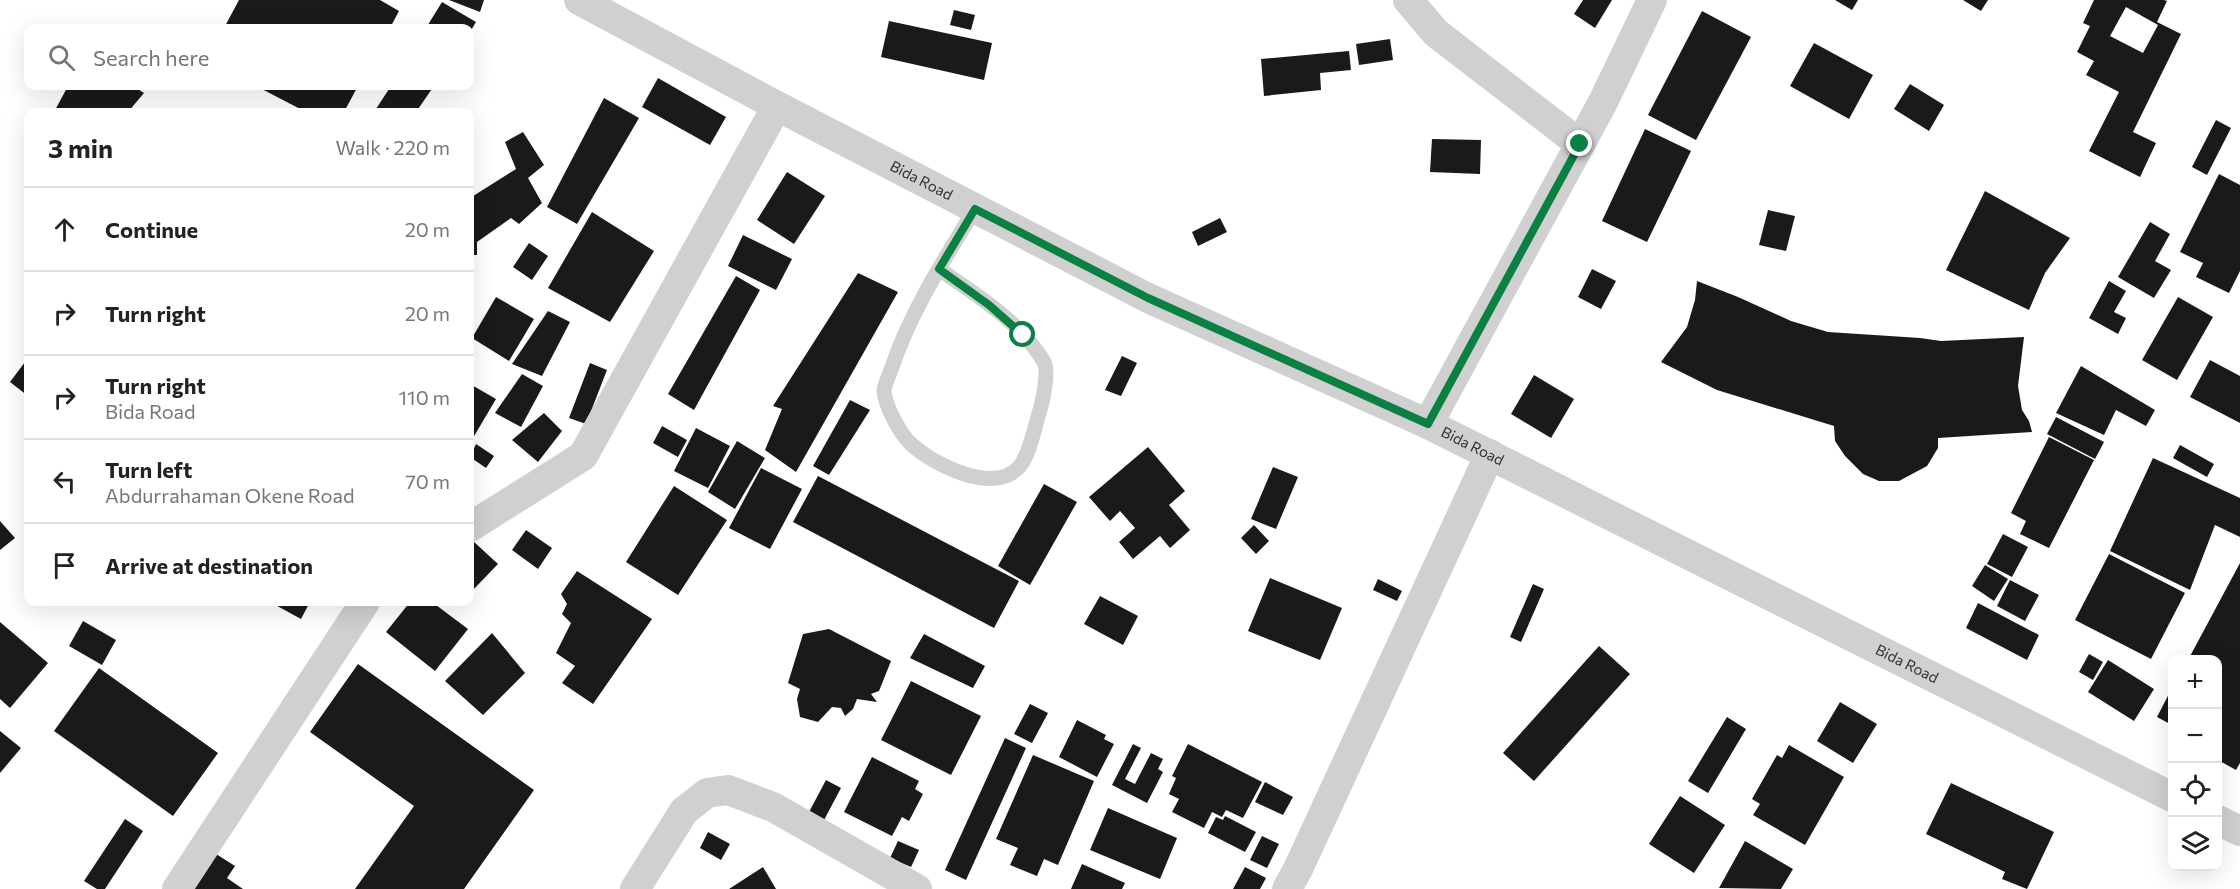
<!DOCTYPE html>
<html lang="en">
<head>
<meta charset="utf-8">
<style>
  body { margin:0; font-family:Commissioner,sans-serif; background:#f6f6f6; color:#222 }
  .controls { position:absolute; right:18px; bottom:18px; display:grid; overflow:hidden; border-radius:12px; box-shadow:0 6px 24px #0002 }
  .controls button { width:54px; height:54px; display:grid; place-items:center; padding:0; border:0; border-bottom:2px solid #e0e0e0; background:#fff; color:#222; font:30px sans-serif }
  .stop { position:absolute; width:18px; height:18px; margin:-14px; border:4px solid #0b8043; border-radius:50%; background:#fff }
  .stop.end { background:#0b8043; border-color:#fff; box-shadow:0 2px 6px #0008 }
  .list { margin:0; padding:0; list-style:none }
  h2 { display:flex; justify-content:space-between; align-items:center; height:78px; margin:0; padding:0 24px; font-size:26px }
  h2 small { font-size:20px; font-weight:400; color:#767676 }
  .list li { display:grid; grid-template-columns:39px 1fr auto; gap:18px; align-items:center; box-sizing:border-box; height:84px; padding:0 24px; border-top:2px solid #e0e0e0 }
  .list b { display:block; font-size:22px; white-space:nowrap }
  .list p { margin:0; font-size:20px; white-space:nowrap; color:#767676 }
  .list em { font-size:20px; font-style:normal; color:#767676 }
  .icon { flex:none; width:33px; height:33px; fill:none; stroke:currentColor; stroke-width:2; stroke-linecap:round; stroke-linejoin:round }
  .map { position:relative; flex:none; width:2240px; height:889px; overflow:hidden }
  .search { position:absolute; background:#fff; box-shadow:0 6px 24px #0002; left:24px; top:24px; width:450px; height:66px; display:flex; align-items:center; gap:15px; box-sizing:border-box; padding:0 21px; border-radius:12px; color:#767676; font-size:22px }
  .panel { position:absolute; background:#fff; box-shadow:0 6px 24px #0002; left:24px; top:108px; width:450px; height:498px; border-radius:12px }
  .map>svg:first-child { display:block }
  .building { fill:#1a1a1a; fill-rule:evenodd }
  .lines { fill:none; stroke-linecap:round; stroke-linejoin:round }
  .service { stroke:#d0d0d0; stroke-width:15 }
  .minor { stroke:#d0d0d0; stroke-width:30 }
  .route { stroke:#0b8043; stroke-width:8 }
  .labels { text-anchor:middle; stroke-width:6; stroke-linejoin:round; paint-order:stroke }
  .street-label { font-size:15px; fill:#333; stroke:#fff }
</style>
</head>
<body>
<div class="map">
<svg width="2240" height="889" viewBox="0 0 2240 889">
  <rect width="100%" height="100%" fill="#fff"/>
  <g class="building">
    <path d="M239,0H380L399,11L390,28H224Z"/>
    <path d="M449,0H484L480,12Z"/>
    <path d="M1583,0H1612L1595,28L1574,14Z"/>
    <path d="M1835,0H1858L1852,10Z"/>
    <path d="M1963,0H1988L1981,11Z"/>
    <path d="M2094,0H2164L2167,1L2157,22L2181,34L2133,132L2156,143L2140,177L2089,151L2119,92L2086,75L2094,61L2077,52L2090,26L2083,23ZM2126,7L2158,25L2143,53L2110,36Z"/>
    <path d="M442,2L476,22L470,32V28H426Z"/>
    <path d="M954,10L975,15L971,30L950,25Z"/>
    <path d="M1702,11L1751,37L1696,140L1648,115Z"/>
    <path d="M889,21L992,43L984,80L881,57Z"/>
    <path d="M1390,39L1393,60L1359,65L1356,44Z"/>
    <path d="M1814,43L1873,75L1849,119L1790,86Z"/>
    <path d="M1349,51L1351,70L1320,73L1321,90L1264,96L1261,59Z"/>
    <path d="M658,78L726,117L710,145L642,107Z"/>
    <path d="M1910,84L1944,105L1929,131L1894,109Z"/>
    <path d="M68,86H103L107,88L109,86H133L144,93L128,112H54Z"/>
    <path d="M256,86H358L344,112H306Z"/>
    <path d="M391,86H434L416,112H374Z"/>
    <path d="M604,98L639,118L577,224L547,207Z"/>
    <path d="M2216,120L2231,128L2207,175L2192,167Z"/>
    <path d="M1645,129L1691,151L1647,242L1602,221Z"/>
    <path d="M523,132L544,165L528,178L542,203L519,224L511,218L477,242V255H470V198L516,169L505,142Z"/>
    <path d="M1432,139L1481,140L1480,174L1430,172Z"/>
    <path d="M787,172L825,196L794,244L757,220Z"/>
    <path d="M2219,174L2240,185V271L2229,293L2196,277L2203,263L2180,252Z"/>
    <path d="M1985,191L2070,238L2045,273L2029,310L1946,270Z"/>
    <path d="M1768,210L1795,216L1786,251L1759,245Z"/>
    <path d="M592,212L654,251L610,322L548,288Z"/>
    <path d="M1220,218L1227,232L1198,246L1192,232Z"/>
    <path d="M2150,222L2170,234L2155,261L2171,270L2154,298L2118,277Z"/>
    <path d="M743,235L792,259L776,290L728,266Z"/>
    <path d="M529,243L548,256L532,280L513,267Z"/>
    <path d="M1592,269L1616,281L1601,309L1578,297Z"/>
    <path d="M858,273L898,292L796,472L765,450L782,409L773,406Z"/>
    <path d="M736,276L760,290L694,410L668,394Z"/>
    <path d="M1697,281L1738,297L1791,321L1828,332L1920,338L1941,341L2024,337L2018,386L2022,410L2029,421L2032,432L1938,438V448L1927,466L1899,481H1879L1863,474L1845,456L1835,441L1834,426L1717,390L1661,362L1687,327L1695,300Z"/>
    <path d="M2109,281L2126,291L2114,312L2126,318L2118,334L2089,318Z"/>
    <path d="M496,297L534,319L509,361L472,338Z"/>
    <path d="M2178,297L2213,317L2177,380L2142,360Z"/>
    <path d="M548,311L570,322L542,376L512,364Z"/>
    <path d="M1122,356L1137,363L1121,396L1105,390Z"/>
    <path d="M28,358V396L10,382Z"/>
    <path d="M2210,360L2240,376V423L2190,397Z"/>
    <path d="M590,363L607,370L586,424L569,418Z"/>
    <path d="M2081,366L2155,410L2146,426L2116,410L2104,435L2056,413Z"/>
    <path d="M522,374L543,386L521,427L495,413Z"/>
    <path d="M1534,375L1574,399L1551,438L1511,414Z"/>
    <path d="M470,384L496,399L470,443Z"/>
    <path d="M850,400L870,410L829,475L813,466Z"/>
    <path d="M544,413L562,431L538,462L512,440Z"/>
    <path d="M2056,417L2104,442L2095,459L2047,434Z"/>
    <path d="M662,426L687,440L678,457L653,443Z"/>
    <path d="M696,428L730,446L708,488L674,471Z"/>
    <path d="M2049,437L2094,460L2049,548L2020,534L2026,521L2011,513Z"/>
    <path d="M737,441L765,458L735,509L708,492Z"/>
    <path d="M476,444L494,456L486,468L470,457Z"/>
    <path d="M2180,445L2214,464L2207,477L2173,458Z"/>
    <path d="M1148,447L1185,491L1169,505L1190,530L1170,548L1160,536L1133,559L1119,542L1135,528L1120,511L1110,521L1089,497Z"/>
    <path d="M2153,458L2240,498V537L2215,525L2190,590L2110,551Z"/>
    <path d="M1273,467L1298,477L1276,529L1251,519Z"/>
    <path d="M761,468L802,489L770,549L729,528Z"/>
    <path d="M818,476L1019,581L994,628L793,522Z"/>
    <path d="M1044,484L1077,502L1030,585L998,566Z"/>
    <path d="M674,486L727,520L678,595L626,562Z"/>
    <path d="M0,521L15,538L0,550Z"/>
    <path d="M1254,525L1269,541L1256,554L1241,538Z"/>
    <path d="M526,530L552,548L538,569L512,550Z"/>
    <path d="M2003,534L2028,547L2012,577L1987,564Z"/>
    <path d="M473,541L498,564L471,592L470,590V544Z"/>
    <path d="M2109,554L2185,593L2151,659L2075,620Z"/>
    <path d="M2240,563V763L2236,770L2218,760V660H2188Z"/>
    <path d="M1985,565L2008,579L1994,601L1972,586Z"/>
    <path d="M577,571L652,619L593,704L562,683L575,666L556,653L571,623L562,614L567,604L561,594Z"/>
    <path d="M1270,578L1342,608L1320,660L1248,631Z"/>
    <path d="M1378,579L1402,591L1397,601L1373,590Z"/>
    <path d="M2010,580L2039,595L2025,621L1997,606Z"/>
    <path d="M1533,584L1544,589L1521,642L1510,637Z"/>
    <path d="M1100,596L1138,616L1123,645L1084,624Z"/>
    <path d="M270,602H310L301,619Z"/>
    <path d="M410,602H432L468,629L435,671L386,632Z"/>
    <path d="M1978,603L2039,635L2027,660L1966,628Z"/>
    <path d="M83,621L116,640L102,665L69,646Z"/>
    <path d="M0,622L48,663L10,708L0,699Z"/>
    <path d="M829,629L891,661L879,691L871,694L877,702L857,699L853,709L845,716L841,708L832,707L818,722L800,717L797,699L800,689L788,683L803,634Z"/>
    <path d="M492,633L525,673L483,715L445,681Z"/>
    <path d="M924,634L985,666L973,688L910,658Z"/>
    <path d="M1599,646L1630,674L1534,781L1503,753Z"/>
    <path d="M2089,654L2103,662L2093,680L2079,672Z"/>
    <path d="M2108,660L2154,689L2134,721L2088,692Z"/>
    <path d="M358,664L534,790L464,889H355L414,806L310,732Z"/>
    <path d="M99,668L218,753L173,816L54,731Z"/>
    <path d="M911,681L981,716L951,775L881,740Z"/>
    <path d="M2172,688V725L2157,717Z"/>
    <path d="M1840,702L1877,724L1853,763L1817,741Z"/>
    <path d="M1030,704L1048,713L1032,743L1014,734Z"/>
    <path d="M1727,717L1746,729L1708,793L1688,781Z"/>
    <path d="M1077,720L1106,735L1104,739L1114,744L1097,777L1059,757Z"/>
    <path d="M0,731L21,748L0,773Z"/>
    <path d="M1005,738L1026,748L966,880L945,870Z"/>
    <path d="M1133,744L1141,748L1125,779L1135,784L1151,753L1163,759L1158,769L1163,772L1147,803L1112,785Z"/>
    <path d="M1188,744L1262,782L1243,818L1226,810L1222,817L1212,812L1204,828L1172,812L1179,799L1169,794L1176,778L1172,776Z"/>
    <path d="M1789,745L1844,777L1805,845L1753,815L1760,804L1752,799L1777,755L1782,758Z"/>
    <path d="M1033,755L1094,781L1058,865L1044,859L1037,876L1010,865L1018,848L996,839Z"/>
    <path d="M872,757L919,781L915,789L923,794L909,821L902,817L892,836L844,812Z"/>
    <path d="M826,780L841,788L823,822L808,814Z"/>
    <path d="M1265,782L1293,797L1283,815L1255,802Z"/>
    <path d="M1951,783L2054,832L2027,889L2002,879L2005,872L1926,834Z"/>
    <path d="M1680,796L1725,825L1694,873L1649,844Z"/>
    <path d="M1108,808L1177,838L1160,879L1090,850Z"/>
    <path d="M1225,816L1256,832L1245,852L1208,833L1216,817L1223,820Z"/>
    <path d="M125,819L143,831L105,889H97L84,881Z"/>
    <path d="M708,832L730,844L721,860L700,848Z"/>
    <path d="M1262,836L1279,844L1267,868L1250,860Z"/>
    <path d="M898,841L919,850L911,867L890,858Z"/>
    <path d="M1745,841L1793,869L1781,889L1719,888Z"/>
    <path d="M213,852L235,866L227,878L243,889H188Z"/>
    <path d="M1082,864L1125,883L1122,889H1071Z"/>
    <path d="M763,867L776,889H729Z"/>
    <path d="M1245,867L1266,878L1260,889H1233Z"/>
  </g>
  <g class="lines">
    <path class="service" d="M939,269C976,295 1020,321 1044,362C1049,371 1043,400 1040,410C1035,425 1030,454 1020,466C995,496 933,465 910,443C900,433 885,406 884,391C884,385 889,376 891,370C910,312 944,260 975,209"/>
    <g class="minor">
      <path id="s1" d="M579,0L777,106L1148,298L1428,424L2172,797"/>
      <path d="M1408,0L1436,33L1580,144"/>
      <path d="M1428,424L1603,102L1652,0"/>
      <path d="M470,527L583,456L777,106"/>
      <path d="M2218,820L2240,831"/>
      <path d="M177,889L365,602"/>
      <path d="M635,889L684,811L707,793L728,790L773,807L917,889"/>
      <path d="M1287,889L1298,869L1490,454"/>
    </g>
  </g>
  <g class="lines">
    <path class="route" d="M1023,335L989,305L939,269L975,209L1148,298L1428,424L1580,144"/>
  </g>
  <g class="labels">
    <g class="street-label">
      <text dy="5" stroke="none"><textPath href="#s1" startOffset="387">Bida Road</textPath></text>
      <text dy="5" stroke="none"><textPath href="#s1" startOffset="999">Bida Road</textPath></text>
      <text dy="5" stroke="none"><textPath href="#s1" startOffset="1485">Bida Road</textPath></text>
    </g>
  </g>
</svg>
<div class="controls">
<button>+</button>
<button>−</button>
<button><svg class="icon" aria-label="locate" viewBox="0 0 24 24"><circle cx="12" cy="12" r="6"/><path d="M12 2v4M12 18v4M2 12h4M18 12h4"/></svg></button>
<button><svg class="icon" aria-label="layers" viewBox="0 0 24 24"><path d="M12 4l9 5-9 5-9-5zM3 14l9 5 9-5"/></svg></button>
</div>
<div class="stop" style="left:1023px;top:335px"></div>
<div class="stop end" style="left:1580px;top:144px"></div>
<div class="search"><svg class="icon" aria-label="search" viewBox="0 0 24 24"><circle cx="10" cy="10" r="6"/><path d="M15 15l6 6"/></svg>Search here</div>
<section class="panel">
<h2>3 min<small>Walk · 220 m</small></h2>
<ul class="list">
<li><svg class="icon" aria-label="ahead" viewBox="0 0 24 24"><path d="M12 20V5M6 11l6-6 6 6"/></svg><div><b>Continue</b></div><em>20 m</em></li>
<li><svg class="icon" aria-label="right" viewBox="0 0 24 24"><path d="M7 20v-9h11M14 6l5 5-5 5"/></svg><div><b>Turn right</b></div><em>20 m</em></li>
<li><svg class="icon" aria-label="right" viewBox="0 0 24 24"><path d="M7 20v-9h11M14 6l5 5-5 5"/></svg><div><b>Turn right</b><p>Bida Road</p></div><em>110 m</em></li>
<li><svg class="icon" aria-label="left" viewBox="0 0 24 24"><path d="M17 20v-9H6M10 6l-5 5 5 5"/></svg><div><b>Turn left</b><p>Abdurrahaman Okene Road</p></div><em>70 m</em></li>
<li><svg class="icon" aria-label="arrive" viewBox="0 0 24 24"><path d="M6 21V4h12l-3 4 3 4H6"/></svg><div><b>Arrive at destination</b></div></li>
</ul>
</section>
</div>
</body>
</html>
